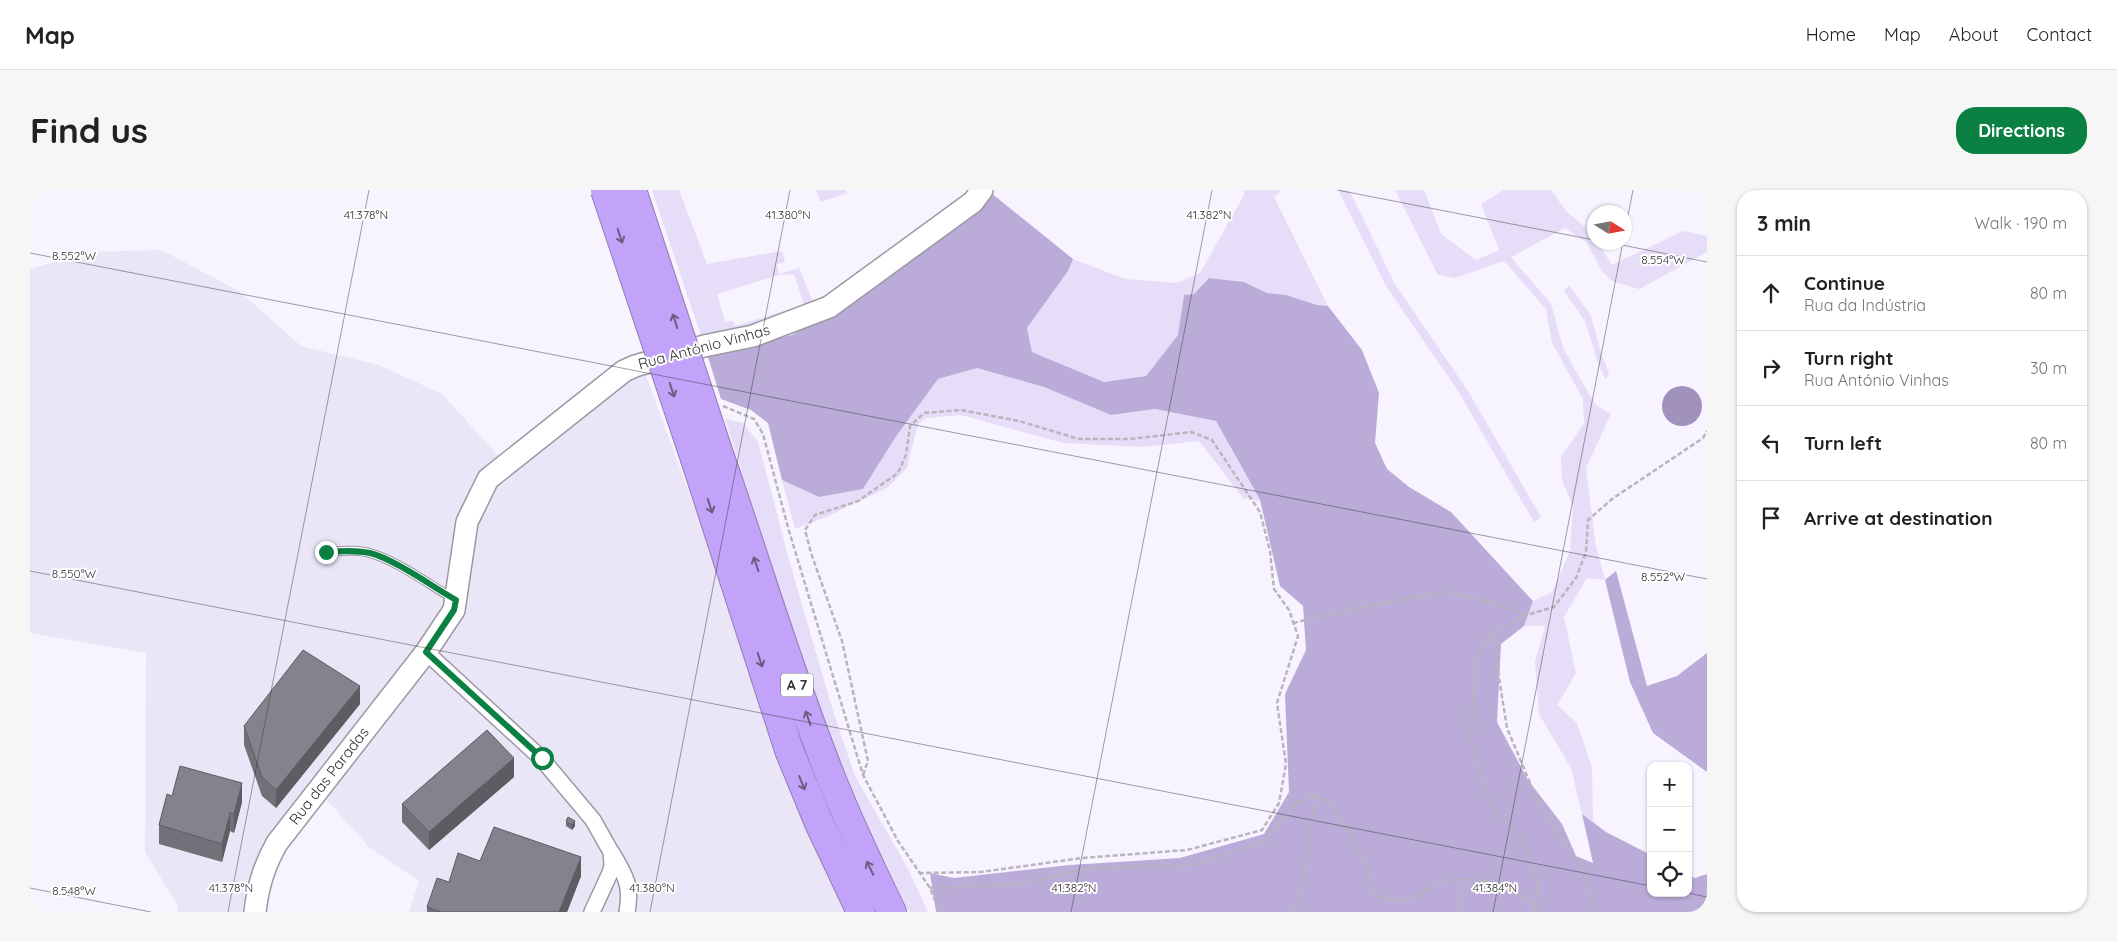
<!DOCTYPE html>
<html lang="en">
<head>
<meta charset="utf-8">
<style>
  body { margin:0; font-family:Quicksand,sans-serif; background:#f6f6f6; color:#222 }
  .controls { position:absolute; right:15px; bottom:15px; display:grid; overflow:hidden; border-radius:10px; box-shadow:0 1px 4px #0004 }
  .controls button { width:45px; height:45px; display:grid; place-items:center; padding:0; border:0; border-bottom:1px solid #e0e0e0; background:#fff; color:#222; font:25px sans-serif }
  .compass { position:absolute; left:1557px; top:15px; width:45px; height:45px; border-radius:50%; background:#fff; box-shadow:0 1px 4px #0004; rotate:101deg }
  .stop { position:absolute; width:15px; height:15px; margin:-11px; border:4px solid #0b8043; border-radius:50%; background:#fff }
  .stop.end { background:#0b8043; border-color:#fff; box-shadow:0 1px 5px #0008 }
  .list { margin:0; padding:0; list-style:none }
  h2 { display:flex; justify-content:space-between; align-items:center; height:65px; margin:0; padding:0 20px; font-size:21px }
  h2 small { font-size:16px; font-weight:400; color:#767676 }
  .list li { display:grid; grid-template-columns:32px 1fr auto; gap:15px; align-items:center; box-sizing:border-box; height:75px; padding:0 20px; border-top:1px solid #e0e0e0 }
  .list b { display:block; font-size:19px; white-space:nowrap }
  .list p { margin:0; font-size:16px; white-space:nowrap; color:#767676 }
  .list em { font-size:16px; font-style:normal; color:#767676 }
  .icon { flex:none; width:28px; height:28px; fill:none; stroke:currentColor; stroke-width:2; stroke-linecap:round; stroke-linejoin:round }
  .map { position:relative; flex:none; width:1677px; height:722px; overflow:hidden; border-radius:20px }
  header { display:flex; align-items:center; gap:30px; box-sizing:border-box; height:70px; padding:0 25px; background:#fff; border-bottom:1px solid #e0e0e0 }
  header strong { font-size:24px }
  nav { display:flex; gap:28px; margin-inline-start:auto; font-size:18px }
  .intro { display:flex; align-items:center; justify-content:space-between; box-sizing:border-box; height:120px; padding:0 30px }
  h1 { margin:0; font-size:35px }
  .button { padding:12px 22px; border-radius:20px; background:#0b8043; color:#fff; font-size:18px; font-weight:700 }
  main { display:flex; gap:30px; padding:0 30px }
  aside { flex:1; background:#fff; border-radius:20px; box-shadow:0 1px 4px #0004 }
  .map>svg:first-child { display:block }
  .built { fill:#ebe5f8 }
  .green { fill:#e6ddf8; fill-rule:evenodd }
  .forest { fill:#bbabd8 }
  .water { fill:#a091bd }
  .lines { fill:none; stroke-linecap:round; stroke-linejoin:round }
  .lane-casing { stroke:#9d99a4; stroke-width:10 }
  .street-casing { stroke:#9d99a4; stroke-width:18 }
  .secondary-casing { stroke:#9d99a4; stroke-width:24 }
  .highway-casing { stroke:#907bb4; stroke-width:30 }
  .path { stroke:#b8b5bf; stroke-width:2.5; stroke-dasharray:5 2.5; stroke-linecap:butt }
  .lane { stroke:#fff; stroke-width:8 }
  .street { stroke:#fff; stroke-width:15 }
  .secondary { stroke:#fff; stroke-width:21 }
  .highway { stroke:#c3a3f9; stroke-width:28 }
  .highway-bridge-casing { stroke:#907bb4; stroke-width:30; stroke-linecap:butt }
  .highway-bridge { stroke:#c3a3f9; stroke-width:28 }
  .wall { fill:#737079 }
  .shaded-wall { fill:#5e5b63 }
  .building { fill:#86828d; stroke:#5e5b63 }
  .oneway { stroke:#6b5e83 }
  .route { stroke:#0b8043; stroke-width:6 }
  .ticks { fill:none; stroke:#313034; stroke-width:1; stroke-opacity:0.45 }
  .labels { text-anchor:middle; stroke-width:4; stroke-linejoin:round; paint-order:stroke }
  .shield { fill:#fff; stroke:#6f6e71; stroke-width:1 }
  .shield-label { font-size:14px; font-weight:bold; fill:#313034 }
  .street-label { font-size:15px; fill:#313034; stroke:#fff }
  .ticks-label { font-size:12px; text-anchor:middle; fill:#313034; stroke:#fff; stroke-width:4; stroke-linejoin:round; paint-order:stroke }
</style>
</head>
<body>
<header>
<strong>Map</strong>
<nav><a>Home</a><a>Map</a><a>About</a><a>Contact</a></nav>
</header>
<div class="intro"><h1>Find us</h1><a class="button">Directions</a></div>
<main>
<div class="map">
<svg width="1677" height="722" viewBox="0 0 1677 722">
  <rect width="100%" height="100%" fill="#f7f3ff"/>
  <g class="built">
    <path d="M131,60L209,101L271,156L349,175L412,204L471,269L459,281L418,419L263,621L219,722H147L148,716L115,662L116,463L0,443V79L58,62Z"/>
    <path d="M612,175L668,327L745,563L797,686L816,722H379L389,691L340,658L294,607L405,469L425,436L447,333L465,299L478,284Z"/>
  </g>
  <g class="green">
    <path d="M622,0H649L677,74L752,61L755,72L747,74L749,84L769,78L784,114L698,146L672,149ZM764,84L774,115L705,136L703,131L695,132L687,104L749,85Z"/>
    <path d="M786,0H815L817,3L791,12Z"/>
    <path d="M1214,0H1252L1244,7L1298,116L1287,115L1256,105L1237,103L1214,92L1179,88L1164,104L1154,105L1148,145L1116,186L1074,192L1002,162L997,138L1038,81L1043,69L1095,89L1147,93L1170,83L1214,5Z"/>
    <path d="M1308,0H1319L1365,94L1438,201L1511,327L1504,332L1428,201L1356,96Z"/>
    <path d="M1365,0H1394L1411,44L1446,70L1469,60L1451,14L1474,0H1521L1536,21L1563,44L1564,52L1568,53L1582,75L1653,41L1677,46V62L1609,99L1582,91L1572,81L1556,52L1535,38L1481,67L1521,114L1533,158L1559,204L1566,215L1581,224L1556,278L1566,356L1575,390L1557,388L1534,427L1546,483L1527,515L1547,533L1562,578L1563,632L1552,624L1541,578L1509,524L1505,471L1515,436H1494L1503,411L1522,402L1540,361L1543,317L1532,290L1531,267L1554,233L1553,209L1522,153L1516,119L1474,71L1425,88L1408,85Z"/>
    <path d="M1539,95L1561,126L1572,166L1579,183L1576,190L1569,176L1555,131L1534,101Z"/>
    <path d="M947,178L1014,197L1081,225L1125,219L1186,231L1230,311L1213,308L1169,251L1113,257L1033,253L931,225L896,228L888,234L877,278L857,298L796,327L765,339L752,290L789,307L833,299L867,245L908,189Z"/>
    <path d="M695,229L713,233L728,252L761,377L803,521L825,586L879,681L898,722H879L841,644L787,517Z"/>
  </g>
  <g class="forest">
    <path d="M961,3L1043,69L1038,81L997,138L1002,162L1074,192L1116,186L1148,145L1154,105L1164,104L1179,88L1214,92L1237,103L1256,105L1287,115L1298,116L1332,160L1349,203L1345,253L1357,279L1379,297L1421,322L1503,411L1494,436L1471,454L1467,532L1498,590L1532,634L1546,666L1563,673L1552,624L1576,642L1621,665V703H1658V685L1665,688L1677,684V722H906L900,683L924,688L1040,675L1150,668L1234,644L1259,602L1255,504L1276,460L1273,416L1250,396L1230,310L1186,231L1125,219L1081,225L1014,197L947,178L908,189L867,245L833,299L789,307L752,290L738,233L721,220L691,209L677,164L762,145L811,117Z"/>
    <path d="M1586,381L1617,496L1647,486L1677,463V582L1623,543L1600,492L1575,390Z"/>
  </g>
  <circle class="water" cx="1652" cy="216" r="20"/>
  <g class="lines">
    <defs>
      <path id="lane" d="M296,362C311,361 328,359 343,364C371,373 398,394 424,409"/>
      <g id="street">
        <path d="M396,462L511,568L563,630L581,662L582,675L580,683L562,722"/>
        <path d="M582,663C595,685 602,695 597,722"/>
      </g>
      <path id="secondary" d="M225,722C228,696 234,676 247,653L396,462L424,420L437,332L458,289L594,181L605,176L674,156L723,146L799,117L943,12L952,0"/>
      <g id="highway">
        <path d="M688,261C725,367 757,476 798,580C817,629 839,675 862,722"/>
        <path d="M665,269L759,560L789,633L831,722"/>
      </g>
    </defs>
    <use href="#lane" class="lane-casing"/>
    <use href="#street" class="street-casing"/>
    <use href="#secondary" class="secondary-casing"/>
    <use href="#highway" class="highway-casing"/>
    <g class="path">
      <path d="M693,216L724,229L733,244L759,341L833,585L868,651L900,698L910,722"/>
      <path d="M1263,433L1323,419L1414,402L1461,412L1495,425"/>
      <path d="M1462,444L1477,538L1508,612L1555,683L1565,722"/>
      <path d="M833,585L838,571L812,451L781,363L775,340L785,325L828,311L868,283L876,265L880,236L894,223L931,220L989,231L1049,249H1100L1161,242L1182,250L1230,322L1240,361L1244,399L1259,420L1268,446L1247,513L1256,574L1249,613L1232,640L1157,660L1052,668L951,682L890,683"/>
      <path d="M900,698L988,694L1063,678L1164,675L1234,651L1268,612L1280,605L1297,610L1320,643L1338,681L1342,704C1360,712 1375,714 1392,703C1397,699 1402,694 1408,693C1444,682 1485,695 1510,722"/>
      <path d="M1264,722L1272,696L1286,606"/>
      <path d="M1430,722L1431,688"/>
      <path d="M1505,722L1508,692L1493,650L1461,617L1441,551L1445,470L1462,443L1496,425L1524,417L1546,388L1556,362L1558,330L1582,309L1673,248L1677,241"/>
    </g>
    <use href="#lane" class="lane"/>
    <use href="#street" class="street"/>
    <use href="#secondary" class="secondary"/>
    <use href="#highway" class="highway"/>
    <defs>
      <g id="highway-bridge">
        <path d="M575,0L665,269"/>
        <path d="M602,0L688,261"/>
      </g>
    </defs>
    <use href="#highway-bridge" class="highway-bridge-casing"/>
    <use href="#highway-bridge" class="highway-bridge"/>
  </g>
  <g class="wall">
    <path d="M330,514L246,618L232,606L214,555V536Z"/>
    <path d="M484,587L399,660L372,632V614Z"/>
    <path d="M142,606L212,612L204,643L200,641L192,672L129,654V635Z"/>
    <path d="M536,631L545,636L542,640L536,636Z"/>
    <path d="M450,671L551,686L537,722H397V717L419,692Z"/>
  </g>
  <g class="shaded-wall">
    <path d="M330,496V514L246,618V600Z"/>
    <path d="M484,568V587L399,660V642Z"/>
    <path d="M212,593V612L204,643V624Z"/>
    <path d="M200,623V641L192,672V654Z"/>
    <path d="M545,631V636L542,640V635Z"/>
    <path d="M551,667V686L537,722H529Z"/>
  </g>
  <g class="building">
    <path d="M273,460L330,496L246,600L232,587L214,536Z"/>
    <path d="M457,540L484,568L399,642L372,614Z"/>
    <path d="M150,576L212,593L204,624L200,623L192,654L129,635L137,604L142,606Z"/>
    <path d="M538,627L545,631L542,635L536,631Z"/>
    <path d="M464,637L551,667L529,722H411L397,717L407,688L419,692L428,663L450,671Z"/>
  </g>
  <defs><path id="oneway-shaft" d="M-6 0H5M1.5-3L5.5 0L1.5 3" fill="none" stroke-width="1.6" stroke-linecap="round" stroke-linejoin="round" transform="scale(1.25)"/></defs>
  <g class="oneway">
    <use href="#oneway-shaft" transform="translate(590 46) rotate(72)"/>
    <use href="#oneway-shaft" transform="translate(645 131) rotate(-108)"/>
    <use href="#oneway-shaft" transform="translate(642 200) rotate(72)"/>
    <use href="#oneway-shaft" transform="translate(680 316) rotate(72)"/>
    <use href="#oneway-shaft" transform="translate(726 374) rotate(-109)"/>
    <use href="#oneway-shaft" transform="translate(730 470) rotate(72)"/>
    <use href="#oneway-shaft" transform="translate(778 528) rotate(-110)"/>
    <use href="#oneway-shaft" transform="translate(772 593) rotate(68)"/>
    <use href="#oneway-shaft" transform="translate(840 678) rotate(-116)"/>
  </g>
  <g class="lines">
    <path class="route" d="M296,362C311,361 325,360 340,363C364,369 403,397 426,410L424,420L396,462L512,568"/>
  </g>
  <path class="ticks" d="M1307,0L1564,50M1594,46L1603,0M1577,52L1677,72M0,63L1677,389M0,381L1621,696M0,698L121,722M1658,703L1677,707M198,722L339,0M620,722L760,0M1041,722L1182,0M1463,722L1593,52"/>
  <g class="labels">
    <rect class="shield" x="751" y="483.5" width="32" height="23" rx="4"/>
    <g class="shield-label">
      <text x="767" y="500">A 7</text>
    </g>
    <g class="street-label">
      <text transform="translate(674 157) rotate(-15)" y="5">Rua António Vinhas</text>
      <text transform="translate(299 586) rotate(-52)" y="5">Rua das Paradas</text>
    </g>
  </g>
  <g class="ticks-label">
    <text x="336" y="29">41.378°N</text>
    <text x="758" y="29">41.380°N</text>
    <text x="1179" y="29">41.382°N</text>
    <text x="44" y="70">8.552°W</text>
    <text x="1633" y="74">8.554°W</text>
    <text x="44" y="388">8.550°W</text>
    <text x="1633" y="391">8.552°W</text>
    <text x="201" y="702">41.378°N</text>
    <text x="622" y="702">41.380°N</text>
    <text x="1044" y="702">41.382°N</text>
    <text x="1465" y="702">41.384°N</text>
    <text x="44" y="705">8.548°W</text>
  </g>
</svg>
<div class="controls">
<button>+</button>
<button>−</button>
<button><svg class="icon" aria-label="locate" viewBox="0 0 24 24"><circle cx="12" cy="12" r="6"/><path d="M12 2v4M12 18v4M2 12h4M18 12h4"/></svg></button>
</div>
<svg class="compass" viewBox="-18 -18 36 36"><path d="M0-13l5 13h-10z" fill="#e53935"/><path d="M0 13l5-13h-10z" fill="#767676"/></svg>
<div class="stop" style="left:512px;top:568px"></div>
<div class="stop end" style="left:296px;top:362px"></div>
</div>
<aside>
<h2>3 min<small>Walk · 190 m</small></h2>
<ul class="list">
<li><svg class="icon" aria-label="ahead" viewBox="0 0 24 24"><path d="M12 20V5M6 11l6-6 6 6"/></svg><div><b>Continue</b><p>Rua da Indústria</p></div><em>80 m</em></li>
<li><svg class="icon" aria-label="right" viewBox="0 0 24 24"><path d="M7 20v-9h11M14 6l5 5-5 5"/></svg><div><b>Turn right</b><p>Rua António Vinhas</p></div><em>30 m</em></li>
<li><svg class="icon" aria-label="left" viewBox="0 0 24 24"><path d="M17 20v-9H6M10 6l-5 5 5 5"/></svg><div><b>Turn left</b></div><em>80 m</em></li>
<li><svg class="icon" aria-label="arrive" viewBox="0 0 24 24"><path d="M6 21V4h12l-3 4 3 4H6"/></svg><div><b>Arrive at destination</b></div></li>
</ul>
</aside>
</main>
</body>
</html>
